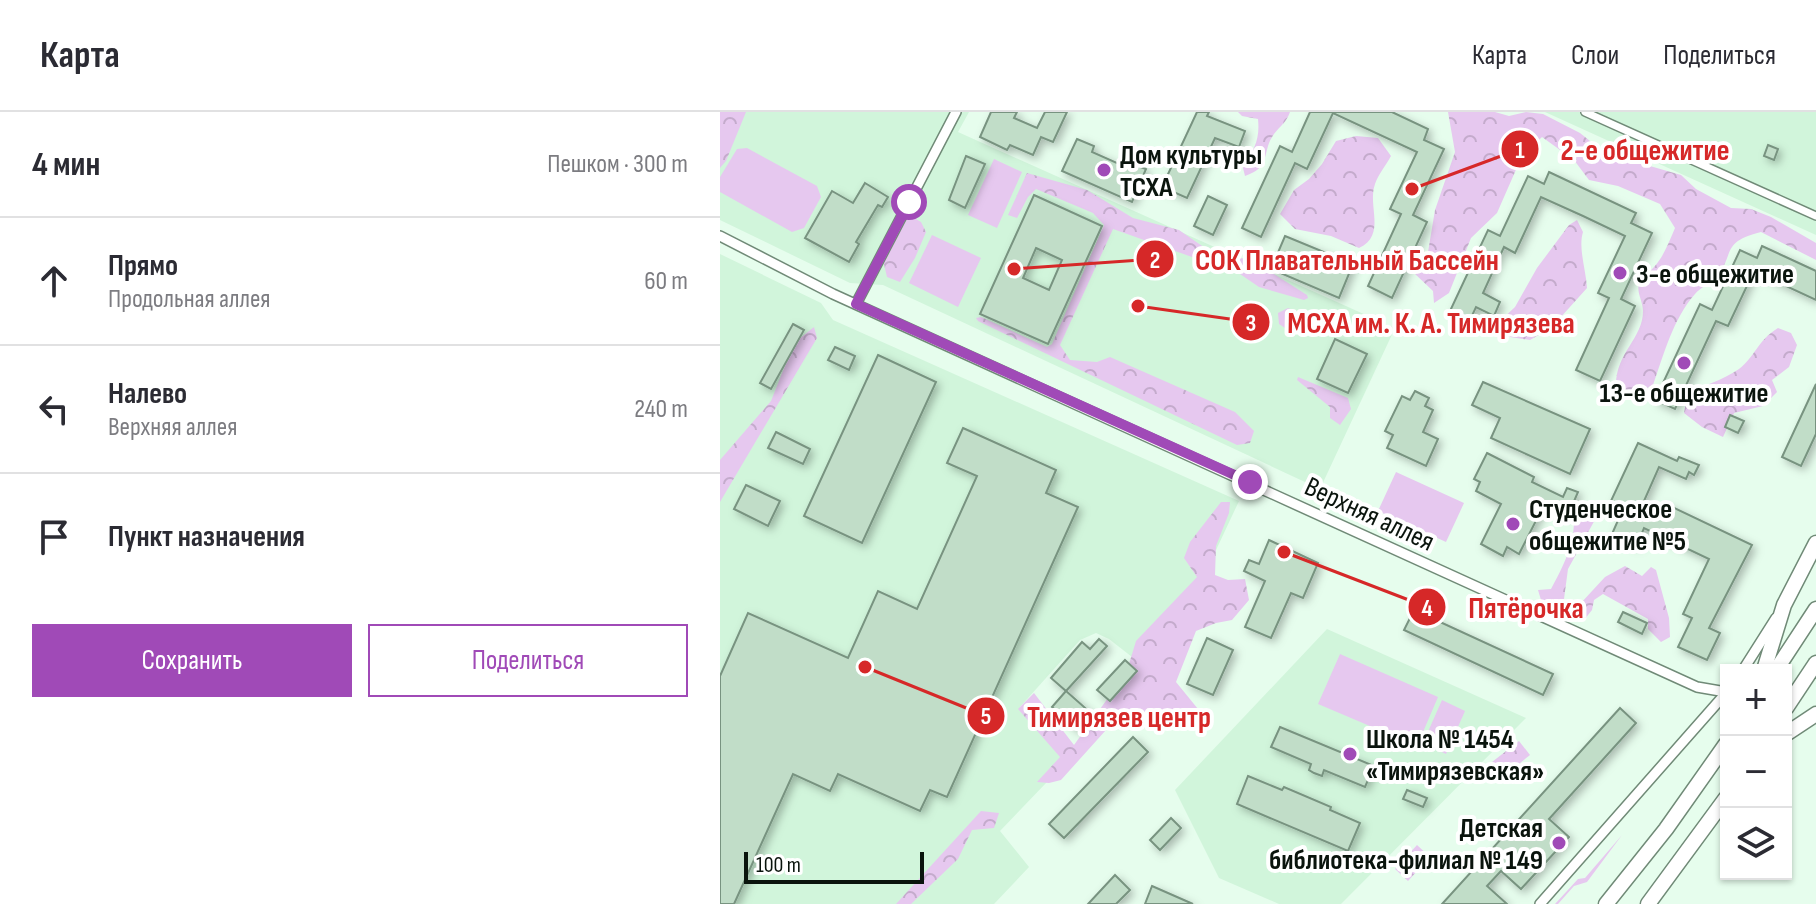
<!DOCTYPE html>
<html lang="ru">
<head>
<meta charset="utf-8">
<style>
  body { margin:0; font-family:"Sofia Sans Condensed",sans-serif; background:#f2f2f3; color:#2b2b33 }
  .controls { position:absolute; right:24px; bottom:24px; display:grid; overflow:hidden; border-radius:0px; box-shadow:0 2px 6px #0004 }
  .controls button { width:72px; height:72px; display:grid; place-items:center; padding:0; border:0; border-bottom:2px solid #e1e1e2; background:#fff; color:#2b2b33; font:40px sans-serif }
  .scale { position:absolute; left:24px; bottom:20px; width:180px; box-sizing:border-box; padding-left:8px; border:4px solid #0a140d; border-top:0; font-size:22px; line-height:28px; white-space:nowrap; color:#0a140d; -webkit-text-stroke:6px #fff; paint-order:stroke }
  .stop { position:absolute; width:24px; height:24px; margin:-18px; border:6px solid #a04ab7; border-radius:50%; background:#fff }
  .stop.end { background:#a04ab7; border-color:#fff; box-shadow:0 2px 8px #0008 }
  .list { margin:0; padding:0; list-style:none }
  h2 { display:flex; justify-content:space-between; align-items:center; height:104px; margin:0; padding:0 32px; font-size:34px }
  h2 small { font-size:26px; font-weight:400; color:#7c7c81 }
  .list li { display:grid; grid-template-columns:52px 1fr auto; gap:24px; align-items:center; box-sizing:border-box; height:128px; padding:0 32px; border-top:2px solid #e1e1e2 }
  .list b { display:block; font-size:30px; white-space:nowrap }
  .list p { margin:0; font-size:26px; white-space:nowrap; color:#7c7c81 }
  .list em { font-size:26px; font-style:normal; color:#7c7c81 }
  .actions { display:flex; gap:16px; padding:24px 32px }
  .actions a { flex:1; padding:18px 0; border:2px solid #a04ab7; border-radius:0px; text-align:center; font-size:28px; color:#a04ab7 }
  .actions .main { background:#a04ab7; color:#fff }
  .icon { flex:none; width:44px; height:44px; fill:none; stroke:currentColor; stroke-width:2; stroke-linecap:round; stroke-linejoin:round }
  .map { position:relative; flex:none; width:1096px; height:792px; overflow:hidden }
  header { display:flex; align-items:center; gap:48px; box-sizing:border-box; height:112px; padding:0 40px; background:#fff; border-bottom:2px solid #e1e1e2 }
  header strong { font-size:38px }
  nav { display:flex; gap:44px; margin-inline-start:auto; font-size:28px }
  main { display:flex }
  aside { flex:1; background:#fff }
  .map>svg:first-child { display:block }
  .built { fill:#d1f5db }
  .grass { fill:#e6c8ef }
  .forest { fill:url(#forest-crowns) }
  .building { fill:#c1ddc8; stroke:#789380; stroke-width:2; fill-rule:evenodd; filter:url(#shadow) }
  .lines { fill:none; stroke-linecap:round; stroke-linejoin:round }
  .pedestrian-casing { stroke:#708a77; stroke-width:10 }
  .minor-casing { stroke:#708a77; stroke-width:12 }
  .primary-casing { stroke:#708a77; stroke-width:17 }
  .pedestrian { stroke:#fff; stroke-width:7 }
  .minor { stroke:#fff; stroke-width:9 }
  .primary { stroke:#fff; stroke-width:14 }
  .route { stroke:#a04ab7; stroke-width:10 }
  .poi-dot { fill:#a04ab7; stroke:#fff; stroke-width:3 }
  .labels { text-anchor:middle; stroke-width:8; stroke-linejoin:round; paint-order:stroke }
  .poi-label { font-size:28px; font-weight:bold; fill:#0a140d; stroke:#fff; text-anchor:start }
  .street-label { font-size:28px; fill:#0a140d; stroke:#fff }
  .leader { fill:none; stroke:#d62828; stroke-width:3 }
  .callout-dot { fill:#d62828; stroke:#fff; stroke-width:3 }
  .mark-label { font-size:24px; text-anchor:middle; font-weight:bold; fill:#fff }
  .callout-label { font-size:30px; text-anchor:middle; font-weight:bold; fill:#d62828; stroke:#fff; stroke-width:8; stroke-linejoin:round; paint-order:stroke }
</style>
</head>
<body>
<header>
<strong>Карта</strong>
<nav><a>Карта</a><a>Слои</a><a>Поделиться</a></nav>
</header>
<main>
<aside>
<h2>4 мин<small>Пешком · 300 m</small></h2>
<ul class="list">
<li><svg class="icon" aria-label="ahead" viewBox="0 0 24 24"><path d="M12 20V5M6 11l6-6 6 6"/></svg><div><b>Прямо</b><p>Продольная аллея</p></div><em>60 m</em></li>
<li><svg class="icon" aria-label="left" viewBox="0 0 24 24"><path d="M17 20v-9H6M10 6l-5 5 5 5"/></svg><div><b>Налево</b><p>Верхняя аллея</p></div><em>240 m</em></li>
<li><svg class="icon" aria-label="arrive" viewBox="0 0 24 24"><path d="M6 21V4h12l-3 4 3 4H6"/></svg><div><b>Пункт назначения</b></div></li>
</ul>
<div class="actions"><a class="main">Сохранить</a><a>Поделиться</a></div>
</aside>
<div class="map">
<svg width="1096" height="792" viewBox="0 0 1096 792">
  <defs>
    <pattern id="forest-crowns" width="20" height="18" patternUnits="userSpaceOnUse" patternTransform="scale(2)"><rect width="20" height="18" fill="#e6c8ef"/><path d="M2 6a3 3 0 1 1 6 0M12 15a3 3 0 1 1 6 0" fill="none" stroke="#c4abcc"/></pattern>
    <filter id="shadow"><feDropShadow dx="3.5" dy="3.5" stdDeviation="4" flood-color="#0004"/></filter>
  </defs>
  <rect width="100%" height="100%" fill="#e6fded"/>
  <g class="built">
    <path d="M0,0H249L238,20L675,216L600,377L163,173L130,171L0,108Z"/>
    <path d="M825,0H1096V123Z"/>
    <path d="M0,142L101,191L113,208L519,389L444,549L421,552L389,527L376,521L360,528L300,595L351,645L280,719L309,755L274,792H0Z"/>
    <path d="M607,517L806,606L621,792H559L499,766L455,678Z"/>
  </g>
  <g class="grass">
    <path d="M27,36L97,74L101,85L84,116L72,120L0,80V65L17,37Z"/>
    <path d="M274,47L302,60L277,116L248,103Z"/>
    <path d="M212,123L261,146L238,195L189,171Z"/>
    <path d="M676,360L744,391L726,430L658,399Z"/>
    <path d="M620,542L718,585L697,634L598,592Z"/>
    <path d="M722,588L745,599L726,642L703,631Z"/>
    <path d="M902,723L867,770L854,774L838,792H835L858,767L865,766Z"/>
  </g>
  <g class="forest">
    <path d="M0,0H26L6,49L0,56Z"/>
    <path d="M518,0H570C566,11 561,13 554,22C541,40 552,55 525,64L522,52C535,39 540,26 538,7L522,4Z"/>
    <path d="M728,0H775L789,4L806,0L823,2L860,21L880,37L901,40L923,52L961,63L976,77L1011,96L1031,97L1051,105L1096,131V148L1041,120C999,130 1016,144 995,166C989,172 981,175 975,182C953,207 944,242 933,273L910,285L896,275C895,241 923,227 923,199C923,188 915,180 920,168C923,163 930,160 934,155C944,144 949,130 955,116L940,92L898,74L869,68L854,48L822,25L802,44L777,101L751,126L729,181L714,191L713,179L694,161L708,140L715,98L735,40Z"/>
    <path d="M636,24L658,26L671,44C666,53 658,63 655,72C647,94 667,123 639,136L611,124L575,117L560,102L574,78L589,67L602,52L616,29Z"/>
    <path d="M307,61L367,78L413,106L459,118L501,147L529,146L587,183L588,186L584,188L539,175L520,162L393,117L340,233L350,248L377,250L390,245L515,300L534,319L530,331L517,333L258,209L256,206L261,205L327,235L332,232L384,113L373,101L316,77L308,85L297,106L288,103Z"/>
    <path d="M189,103L201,110L206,120L195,146L180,170L167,165L163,148Z"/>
    <path d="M857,108L863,120C858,136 866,158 867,176L831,216L810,228L771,222L759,214H775L795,195L817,156L849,113Z"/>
    <path d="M568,196L586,204L587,217L574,222L559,212L558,201Z"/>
    <path d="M94,215L97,226L0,390V348L51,289L74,231Z"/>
    <path d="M1058,216L1071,221L1077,233L1069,255L1052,268L1057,280L1043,294L1014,301L1003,325L982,315L964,301L967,284C984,272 1002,269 1019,257C1035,245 1037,229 1058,216Z"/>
    <path d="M578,265L628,286L631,297L620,313L610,306V295L577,268Z"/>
    <path d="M501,390H510L509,401L496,434L495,463L508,468L525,467L529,488L512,508L496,511L476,519L456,570L478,597L463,609L418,599L395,608L341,668L329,671L317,670L340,645L298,597L314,581L354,633L388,586L409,552L416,529L477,465L464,446L470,430Z"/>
    <path d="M871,393L877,404L848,457L844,487L851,492H860L885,465L905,454L922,464L931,455L936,458L949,506L950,525L941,530L928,517V507L883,482L874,488L872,498L864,508L821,488L818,478L831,477C839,462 848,445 852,428C855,415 852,411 859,397Z"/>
    <path d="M799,629L810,643L784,664L772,650Z"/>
    <path d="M261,699L279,701L274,716L252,718L238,747L191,792H176Z"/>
    <path d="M697,733L710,745L688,769L675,757Z"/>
  </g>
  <g class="building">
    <path d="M271,0H297L294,6L317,16L325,0H347L333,30L321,25L313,43L290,33L287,38L260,25Z"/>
    <path d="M477,0H489L487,4L525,19L519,35L495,26L467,86L442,75Z"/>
    <path d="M590,0H672L708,17L704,28L724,37L693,103L707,110L672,186L648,174L681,102L670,97L697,40L613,1L587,57L575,51L541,125L522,116L560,34L572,40Z"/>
    <path d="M357,27L374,34L372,40L408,56L410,51L426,57L412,90L342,59Z"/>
    <path d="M1048,33L1058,37L1054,48L1044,44Z"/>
    <path d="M246,44L265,52L245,96L229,88Z"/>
    <path d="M829,60L916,101L911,111L932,121L901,187L915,194L880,269L856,258L889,186L878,181L905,124L863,104L821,85L795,141L784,135L763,181L780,190L774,204L756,195L750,208L730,199L768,118L780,124L808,64L824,72Z"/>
    <path d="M145,71L168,85L162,95L158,93L136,130L139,132L129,150L85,126L112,79L133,91Z"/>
    <path d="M314,83L382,114L328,232L260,202ZM316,136L342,148L329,178L303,166Z"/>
    <path d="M488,84L507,93L493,123L474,114Z"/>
    <path d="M565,124L633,152L619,186L551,157Z"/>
    <path d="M1042,134L1096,159V188L1034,159L1008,214L996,209L955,297L935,288L980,192L992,198L1020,138L1037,146Z"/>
    <path d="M73,212L84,218L51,277L40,271Z"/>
    <path d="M615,227L647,242L628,281L597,267Z"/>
    <path d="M115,235L135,244L129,258L108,248Z"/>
    <path d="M158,243L216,270L142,431L84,404Z"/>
    <path d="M763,270L870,317L850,362L771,326L780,306L752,293Z"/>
    <path d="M1096,272V322L1081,354L1062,345Z"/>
    <path d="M695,279L709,286L705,294L713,298L703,320L718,327L706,354L667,336L673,323L665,319L682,284L690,288Z"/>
    <path d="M1010,303L1024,309L1018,321L1005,315Z"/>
    <path d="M243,316L336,358L326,381L358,395L227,685L210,678L200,699L118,662L110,679L73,662L14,792H0V564L28,501L128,546L158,479L197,497L257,364L227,351Z"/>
    <path d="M56,320L90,337L83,352L48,336Z"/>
    <path d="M918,331L957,349L959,345L979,353L974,363L969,360L966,367L939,355L920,398L937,406L944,391L1032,433L989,516L1000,521L987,548L958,535L972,506L963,502L989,447L924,416L917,433L892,422L903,397L890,391Z"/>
    <path d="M767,341L814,365L812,370L843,385L847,376L858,380L849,401L825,391L799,442L787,435L783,444L761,432L781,392L756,379L760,370L754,367Z"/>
    <path d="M26,373L60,389L48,414L14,397Z"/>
    <path d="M549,428L598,451L583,486L571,481L551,526L525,515L545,469L524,459L529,448L539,452Z"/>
    <path d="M694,498L833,562L823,583L684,518Z"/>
    <path d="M903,500L927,511L922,522L898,510Z"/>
    <path d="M487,526L513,538L493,583L467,572Z"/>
    <path d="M379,527L387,534L346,579L331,566L362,530L370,537Z"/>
    <path d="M405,548L417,559L390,589L377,578Z"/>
    <path d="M346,579L372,602L358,618L332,595Z"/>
    <path d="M900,596L916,611L829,707L849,725L801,777L781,759L767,774L787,792H722Z"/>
    <path d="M560,615L654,654L645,675L604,658L602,664L594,661L589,658L591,652L551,635Z"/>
    <path d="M413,625L428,640L344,726L329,712Z"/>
    <path d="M528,664L562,678L564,675L611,695L610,698L640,711L628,739L517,692Z"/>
    <path d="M687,678L707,686L703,695L683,687Z"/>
    <path d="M451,706L461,716L440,738L430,728Z"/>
    <path d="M395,763L410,778L396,792H368Z"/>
    <path d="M432,774L473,792H425Z"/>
  </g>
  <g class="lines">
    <defs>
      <path id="pedestrian" d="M865,0L1096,104"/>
      <g id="minor">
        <path d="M0,124L113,182L977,575L1006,580"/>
        <path d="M136,192L236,0"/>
        <path d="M1023,558L1056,506"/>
        <path d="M820,792L1006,581"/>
      </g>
      <g id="primary">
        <path d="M1044,558L1064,493L1096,431"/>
        <path d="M1056,558L1096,497"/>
        <path d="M1066,596L1096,551"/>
        <path d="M1066,622L1096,602"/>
        <path d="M886,792L946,717L1006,632"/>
        <path d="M928,792L1006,686"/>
      </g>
    </defs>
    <use href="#pedestrian" class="pedestrian-casing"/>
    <use href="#minor" class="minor-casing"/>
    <use href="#primary" class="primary-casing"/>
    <use href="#pedestrian" class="pedestrian"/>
    <use href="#minor" class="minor"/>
    <use href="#primary" class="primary"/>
  </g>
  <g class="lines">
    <path class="route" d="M189,90L136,192L530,370"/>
  </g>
  <g class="poi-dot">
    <circle cx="384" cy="58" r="8"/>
    <circle cx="900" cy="161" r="8"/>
    <circle cx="964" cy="251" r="8"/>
    <circle cx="793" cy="412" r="8"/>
    <circle cx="630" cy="642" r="8"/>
    <circle cx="839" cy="731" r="8"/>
  </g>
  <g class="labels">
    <g class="poi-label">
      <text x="400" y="52">Дом культуры<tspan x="400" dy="32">ТСХА</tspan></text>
      <text x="916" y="171">3-е общежитие</text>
      <text x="964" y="290" text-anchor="middle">13-е общежитие</text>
      <text x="809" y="406">Студенческое<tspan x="809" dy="32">общежитие №5</tspan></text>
      <text x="646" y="636">Школа № 1454<tspan x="646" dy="32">«Тимирязевская»</tspan></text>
      <text x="823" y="725" text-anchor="end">Детская<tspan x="823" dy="32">библиотека-филиал № 149</tspan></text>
    </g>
    <g class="street-label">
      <text transform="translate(650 401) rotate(25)" y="10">Верхняя аллея</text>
    </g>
  </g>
  <path class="leader" d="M692 77L800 37M294 157L435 147M418 194L531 210M564 440L707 495M145 555L266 604"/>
  <g class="callout-dot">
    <circle cx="692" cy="77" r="8"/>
    <circle cx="294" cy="157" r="8"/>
    <circle cx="418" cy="194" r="8"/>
    <circle cx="564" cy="440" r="8"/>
    <circle cx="145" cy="555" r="8"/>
    <circle cx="800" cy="37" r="20"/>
    <circle cx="435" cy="147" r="20"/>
    <circle cx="531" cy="210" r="20"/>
    <circle cx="707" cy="495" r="20"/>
    <circle cx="266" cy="604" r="20"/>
  </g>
  <g class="mark-label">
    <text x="800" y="46">1</text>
    <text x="435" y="156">2</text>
    <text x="531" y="219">3</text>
    <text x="707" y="504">4</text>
    <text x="266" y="612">5</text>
  </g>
  <g class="callout-label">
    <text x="925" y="48">2-е общежитие</text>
    <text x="627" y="158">СОК Плавательный Бассейн</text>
    <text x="711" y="221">МСХА им. К. А. Тимирязева</text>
    <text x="806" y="506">Пятёрочка</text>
    <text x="399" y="615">Тимирязев центр</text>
  </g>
</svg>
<div class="controls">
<button>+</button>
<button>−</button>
<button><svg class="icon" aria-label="layers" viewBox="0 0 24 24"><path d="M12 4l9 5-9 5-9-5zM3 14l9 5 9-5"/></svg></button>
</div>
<div class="scale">100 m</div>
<div class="stop" style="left:189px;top:90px"></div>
<div class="stop end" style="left:530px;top:370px"></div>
</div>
</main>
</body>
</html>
